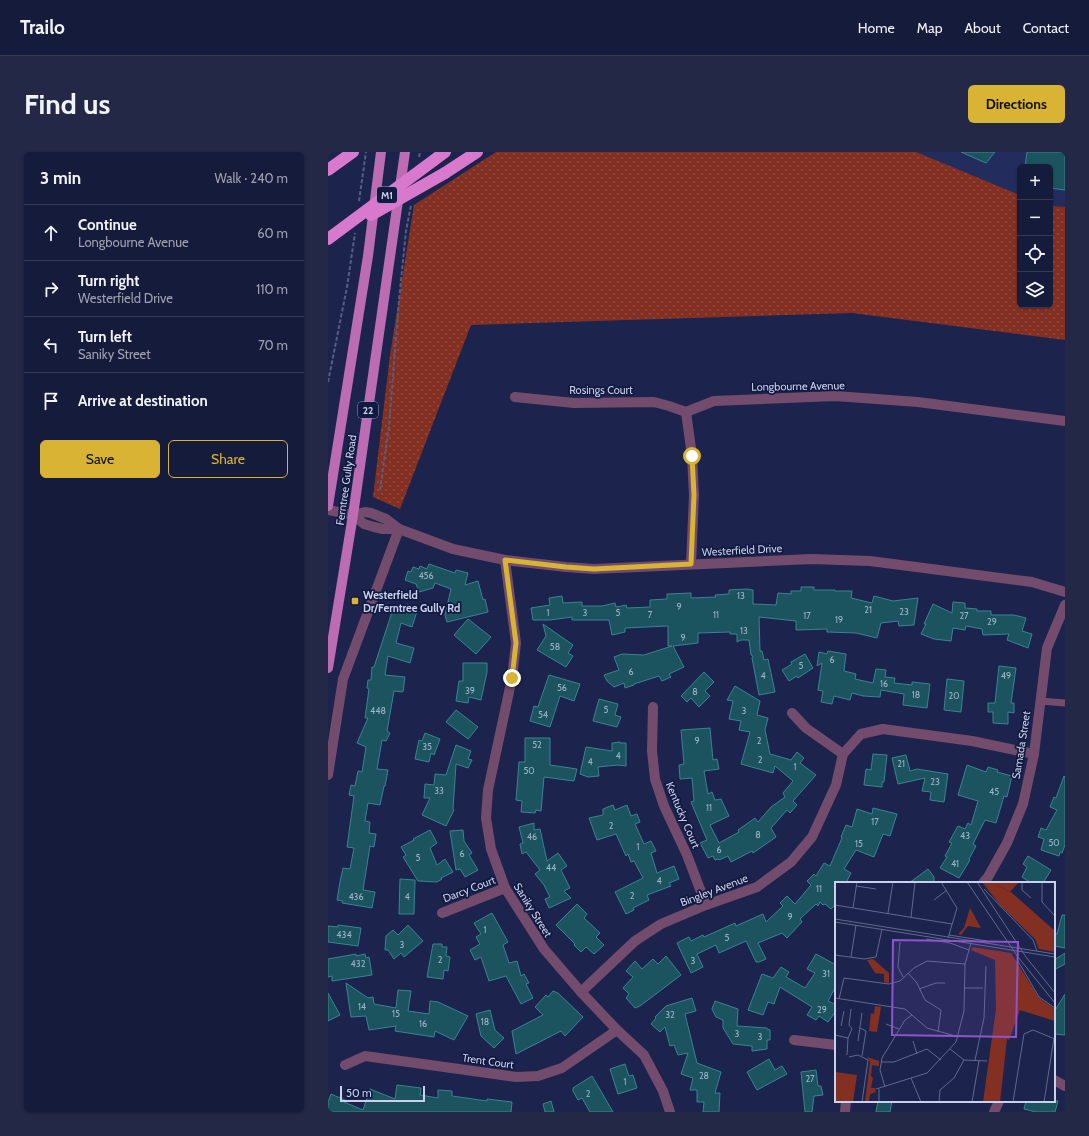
<!DOCTYPE html>
<html lang="en">
<head>
<meta charset="utf-8">
<style>
  body { margin:0; font-family:Cabin,sans-serif; background:#222845; color:#f1f3f6 }
  .controls { position:absolute; right:12px; top:12px; display:grid; overflow:hidden; border-radius:6px; box-shadow:0 1px 3px #0004 }
  .controls button { width:36px; height:36px; display:grid; place-items:center; padding:0; border:0; border-bottom:1px solid #343954; background:#151b3a; color:#f1f3f6; font:20px sans-serif }
  .scale { position:absolute; left:12px; bottom:10px; width:85px; box-sizing:border-box; padding-left:4px; border:2px solid #c9d1eb; border-top:0; font-size:11px; line-height:14px; white-space:nowrap; color:#c9d1eb; -webkit-text-stroke:3px #131a42; paint-order:stroke }
  .stop { position:absolute; width:12px; height:12px; margin:-9px; border:3px solid #d9b334; border-radius:50%; background:#fff }
  .stop.end { background:#d9b334; border-color:#fff; box-shadow:0 1px 4px #0008 }
  .list { margin:0; padding:0; list-style:none }
  h2 { display:flex; justify-content:space-between; align-items:center; height:52px; margin:0; padding:0 16px; font-size:17px }
  h2 small { font-size:13px; font-weight:400; color:#9da1af }
  .list li { display:grid; grid-template-columns:26px 1fr auto; gap:12px; align-items:center; box-sizing:border-box; height:56px; padding:0 16px; border-top:1px solid #343954 }
  .list b { display:block; font-size:15px; white-space:nowrap }
  .list p { margin:0; font-size:13px; white-space:nowrap; color:#9da1af }
  .list em { font-size:13px; font-style:normal; color:#9da1af }
  .actions { display:flex; gap:8px; padding:12px 16px }
  .actions a { flex:1; padding:9px 0; border:1px solid #d9b334; border-radius:6px; text-align:center; font-size:14px; color:#d9b334 }
  .actions .main { background:#d9b334; color:#111 }
  .icon { flex:none; width:22px; height:22px; fill:none; stroke:currentColor; stroke-width:2; stroke-linecap:round; stroke-linejoin:round }
  .map { position:relative; flex:none; width:737px; height:960px; overflow:hidden; border-radius:6px }
  header { display:flex; align-items:center; gap:24px; box-sizing:border-box; height:56px; padding:0 20px; background:#151b3a; border-bottom:1px solid #343954 }
  header strong { font-size:19px }
  nav { display:flex; gap:22px; margin-inline-start:auto; font-size:14px }
  .intro { display:flex; align-items:center; justify-content:space-between; box-sizing:border-box; height:96px; padding:0 24px }
  h1 { margin:0; font-size:28px }
  .button { padding:10px 18px; border-radius:6px; background:#d9b334; color:#111; font-size:14px; font-weight:700 }
  main { display:flex; gap:24px; padding:0 24px }
  aside { flex:1; background:#151b3a; border-radius:6px; box-shadow:0 1px 3px #0004 }
  .map>svg:first-child { display:block }
  .built { fill:#232d5d }
  .grass { fill:url(#grass-dots) }
  .building { fill:#1b545e; stroke:#3b8391 }
  .lines { fill:none; stroke-linecap:round; stroke-linejoin:round }
  .path { stroke:#565e82; stroke-width:2; stroke-dasharray:4 2; stroke-linecap:butt }
  .lane { stroke:#734c6d; stroke-width:7 }
  .street { stroke:#734c6d; stroke-width:10 }
  .primary { stroke:#bc6cb2; stroke-width:10 }
  .highway { stroke:#d879cd; stroke-width:12 }
  .highway-bridge { stroke:#d879cd; stroke-width:12 }
  .route { stroke:#d9b334; stroke-width:5 }
  .poi-dot { fill:#d9b334; stroke:#131a42; stroke-width:1.5 }
  .labels { text-anchor:middle; stroke-width:3.5; stroke-linejoin:round; paint-order:stroke }
  .number-label { font-size:9px; fill:#9eb2c8 }
  .shield { fill:#131a42; stroke:#929ab8; stroke-width:1 }
  .shield-label { font-size:10px; font-weight:bold; fill:#c9d1eb }
  .street-label { font-size:11px; fill:#c9d1eb; stroke:#131a42 }
  .poi-label { font-size:11px; font-weight:bold; fill:#c9d1eb; stroke:#131a42; text-anchor:start }
  .inset-road { fill:none; stroke:#61698c; stroke-width:1 }
  .view { fill:#8e55ca; fill-opacity:0.15; stroke:#8e55ca; stroke-width:2 }
  .inset-edge { fill:none; stroke:#c9d1eb; stroke-width:2 }
</style>
</head>
<body>
<header>
<strong>Trailo</strong>
<nav><a>Home</a><a>Map</a><a>About</a><a>Contact</a></nav>
</header>
<div class="intro"><h1>Find us</h1><a class="button">Directions</a></div>
<main>
<aside>
<h2>3 min<small>Walk · 240 m</small></h2>
<ul class="list">
<li><svg class="icon" aria-label="ahead" viewBox="0 0 24 24"><path d="M12 20V5M6 11l6-6 6 6"/></svg><div><b>Continue</b><p>Longbourne Avenue</p></div><em>60 m</em></li>
<li><svg class="icon" aria-label="right" viewBox="0 0 24 24"><path d="M7 20v-9h11M14 6l5 5-5 5"/></svg><div><b>Turn right</b><p>Westerfield Drive</p></div><em>110 m</em></li>
<li><svg class="icon" aria-label="left" viewBox="0 0 24 24"><path d="M17 20v-9H6M10 6l-5 5 5 5"/></svg><div><b>Turn left</b><p>Saniky Street</p></div><em>70 m</em></li>
<li><svg class="icon" aria-label="arrive" viewBox="0 0 24 24"><path d="M6 21V4h12l-3 4 3 4H6"/></svg><div><b>Arrive at destination</b></div></li>
</ul>
<div class="actions"><a class="main">Save</a><a>Share</a></div>
</aside>
<div class="map">
<svg width="737" height="960" viewBox="0 0 737 960">
  <defs>
    <pattern id="grass-dots" width="8" height="8" patternUnits="userSpaceOnUse"><rect width="8" height="8" fill="#833023"/><path d="M2 2h.1M6 6h.1" fill="none" stroke="#934d43" stroke-width="1.8" stroke-linecap="round"/></pattern>
  </defs>
  <rect width="100%" height="100%" fill="#1c244d"/>
  <path class="built" d="M588,0H737V56L722,54V15H692V43Z"/>
  <path class="grass" d="M168,0H588L692,43V153H722V54L737,55V188L524,161L143,173L72,357L45,345L62,203L86,53Z"/>
  <g class="building">
    <path d="M633,0H667L658,11Z"/>
    <path d="M699,0H737V38L722,36V15H697Z"/>
    <path d="M101,412L127,421L128,418L140,421L137,433L150,429L155,448L157,447L160,460L119,470L117,463L123,437L107,431L105,436L91,440L88,432L77,428L80,419L83,420L85,415L91,417L92,414L99,417Z"/>
    <path d="M473,435H486V438H507V439H524L523,446L544,451L546,444L565,449L590,446L586,473L571,474L570,469L553,471L549,486L528,481L499,480V477L468,478V469L431,465L432,499H434L436,508L440,507L447,540L431,543L424,506L425,504L423,503L421,488H413L409,490V482H402V480L370,481V491L345,494L356,515L341,522L343,525L334,529L331,524L306,532V533L297,536L296,531L286,535L279,529L276,523L291,518L286,505L294,502L316,503L344,494H340V474L297,476V480L284,483L281,468H244V465L222,468H205L203,456L222,453L221,446L234,444L235,451L254,450V454H274L287,451L288,455L298,453L299,456L322,455V448L339,447V442L363,441V446L388,445L387,443L401,442V438L419,437L425,438V452L448,453L450,441L463,442V439H473Z"/>
    <path d="M625,450L637,451V456L649,457V459H663V463H686L698,466L694,479L704,482L700,496L679,488L681,482L655,483L654,477L638,474L637,478L625,476L623,489L606,487L593,482L598,472H596L605,452L624,461Z"/>
    <path d="M78,452L90,456L84,475L73,471L68,491L86,496L82,511L60,504L57,523L77,525L75,540L66,539L59,579L62,581L58,589L54,588L49,617L60,618L57,634H56L52,653L40,651L37,669L42,670L41,681L48,682L46,695L42,694L35,738L47,740L44,756L14,751L15,749L9,748L12,730L15,716L22,717L26,696L19,695L26,644L21,643L23,633L27,634L30,619L34,620L38,595L29,591L40,566H37L41,537L39,536L40,528H43L44,515H46L66,454L70,453L76,456Z"/>
    <path d="M140,467L163,485L148,502L126,483Z"/>
    <path d="M215,472L245,493L240,501L245,504L238,515L209,498L218,484Z"/>
    <path d="M500,499L518,502L516,519L528,522L527,527L545,531L548,517L558,518L557,525L567,526L566,531L584,533V530L602,532L599,556L575,553L576,542L553,538L552,545L535,544L524,541L522,548L506,544L504,552L493,550L495,539L490,538L494,511L489,514L491,500L499,502Z"/>
    <path d="M477,502L485,516L470,526L469,524L461,529L454,518L464,512L463,510Z"/>
    <path d="M135,511H159V520L153,548L141,545L140,551L128,549L131,529H135Z"/>
    <path d="M671,514L688,516L683,551H686V561L680,560V572L665,571V560H660V551H667Z"/>
    <path d="M376,520L386,530L377,539L382,544L371,555L363,546L359,550L353,544Z"/>
    <path d="M221,523L252,532L246,549L232,544L222,575L202,569L206,554L210,555Z"/>
    <path d="M619,527L636,529L633,560L616,558Z"/>
    <path d="M407,534L432,549L429,563L440,566L437,578L442,602L463,608L469,600L476,606L472,611L488,623L465,649L469,653L462,661L459,658L443,676L448,685L425,701L424,699L403,710L400,704L391,708L390,707L387,708L385,704L380,706L372,691L379,688L363,650L366,649L364,626L352,627L351,613L356,612L353,578L382,576L385,608L389,607L391,617L376,619L380,642L384,640L387,648L393,647L401,664L382,673L391,691L411,680L410,678L427,666L430,670L443,655L457,645L455,641L465,629L447,614L445,621L413,612L422,580L411,578L413,569L401,567L405,549L399,548Z"/>
    <path d="M271,547L290,552L287,563L293,565L289,575L265,569Z"/>
    <path d="M128,558L150,575L140,587L118,570Z"/>
    <path d="M97,581L112,587L106,603L103,601L101,610L87,607L91,588L94,589Z"/>
    <path d="M197,586H222V613L249,617L246,629L216,625L213,659L208,658L207,661L193,660L194,649L188,648L191,610H197Z"/>
    <path d="M292,590V591H298V614L290,613L270,615L271,624L260,625L252,622L258,595L284,599V591Z"/>
    <path d="M128,593L143,599L140,607L144,608L140,616L128,612L125,657L126,658L118,674L94,663L102,646H96L97,632L106,633L107,622L118,623Z"/>
    <path d="M545,602L559,603L556,630H554V635L536,633L538,617L543,618Z"/>
    <path d="M578,603L582,619L589,617L620,622L616,650L602,648L603,640L594,639L597,626L570,632L564,606Z"/>
    <path d="M639,613L658,620L660,615L670,618L669,620L684,624L679,645L676,644L668,671L657,668L645,692L648,694L641,707L642,708L631,726L612,716L619,705L617,704L624,691L621,690L630,674L637,677L640,671L643,673L650,649L630,643Z"/>
    <path d="M736,624L737,625V693L734,701L732,700L731,704L713,698L716,687L710,685L713,676L718,678L729,658L722,655L726,645L728,646Z"/>
    <path d="M285,653L287,658L299,653L303,664L309,662L312,670L307,672L316,692L323,689L328,699L323,701L329,721L346,714L351,727L341,731L343,734L319,743L321,748L305,756L306,758L298,762L287,740L315,726L306,709L303,710L300,702L298,704L288,682L269,688L261,666L275,663V657Z"/>
    <path d="M545,656L569,662L562,684L555,682L546,705L528,698L516,717L523,721L518,731H508V752L503,757L497,752L495,753L492,750L490,754L488,752L472,767L474,770L459,786L454,781L430,791L438,807L431,810H428L418,789L391,801L388,793L369,802L375,815L363,821L349,791L361,785L363,789L375,783L376,785L407,771L408,774L435,762L438,770L455,754L452,751L459,744L467,752L483,733L479,729L486,722L488,724L496,711L502,714L514,686L513,685L518,673L524,675L529,657L544,662Z"/>
    <path d="M206,671V678L212,677L219,709L230,701L239,714L233,718L242,736L236,739L243,746L221,756L217,747L222,745L216,733L207,722L212,718L198,700L194,702L192,692L195,691L191,675Z"/>
    <path d="M102,678L109,691L102,696L109,713L117,707L125,720L113,726L114,727L109,730L90,729L75,705L78,703L73,695L86,688L85,687Z"/>
    <path d="M135,678L136,689L144,701L141,703L150,718L137,725L132,717L128,718L122,679Z"/>
    <path d="M700,704L723,718L715,731H703L694,725L699,715L695,712Z"/>
    <path d="M600,717L606,725V729L603,731H581Z"/>
    <path d="M72,727L87,728L86,762H71Z"/>
    <path d="M249,752L259,762L256,766L272,781L268,785L276,793L266,802L258,795L253,800L246,793L247,792L228,773Z"/>
    <path d="M164,761L180,790L175,793L181,811L189,809L193,824L196,822L201,831L198,832L205,846L193,852L178,824L161,829L153,805L147,808L142,798L152,792L148,785L153,782L146,771Z"/>
    <path d="M734,763H737V796L726,794V781L729,782Z"/>
    <path d="M10,773L33,776L30,794L0,790V774L10,775Z"/>
    <path d="M80,773L95,789L76,805L73,801L66,807L60,798H57L58,784L65,778L70,783Z"/>
    <path d="M105,792H114V795H119L118,804L122,805L120,819L116,818L115,827L99,825Z"/>
    <path d="M737,801V812L726,818V808Z"/>
    <path d="M28,802V804L37,802L38,806L41,805L44,823L4,829V824L0,825V807Z"/>
    <path d="M488,802L508,813V834L500,849L508,853V859L500,870L491,864L488,868L479,863L484,855L452,835L446,852L440,850L435,863L420,858L434,822L445,826L453,815L461,820L458,825L477,836L487,821L479,817Z"/>
    <path d="M338,804L353,823L312,854L307,856L298,846L301,842L295,836L305,825L298,819L307,809L314,817L325,807L330,812Z"/>
    <path d="M18,831L40,846L45,845L46,852L68,856L70,838L83,839L80,859L101,862L102,849L110,850L140,864L126,888L107,879L106,885L67,879L68,874L41,878L38,864L23,865Z"/>
    <path d="M225,839L230,841L255,865L237,884L233,879L188,902L184,879L215,863L207,855L218,843L220,845Z"/>
    <path d="M0,841L12,863L0,869Z"/>
    <path d="M737,842V883L726,882V860Z"/>
    <path d="M364,846L368,859L357,862L369,911L393,920L387,941H392L391,960H375L376,950H369V938H362L365,926L353,922L360,901L350,903L346,893L342,894L337,875L332,880L323,872L328,866L327,865L338,854Z"/>
    <path d="M387,849L410,857L409,874L439,876V877L442,878V888H439V897L424,899V894L405,892L395,876V868L388,865L384,857Z"/>
    <path d="M162,858L167,878L176,886L166,896L153,884L148,862Z"/>
    <path d="M441,907L447,918L454,914L459,922L429,938L419,920Z"/>
    <path d="M297,912L301,924L305,923L309,936L290,942L282,917Z"/>
    <path d="M488,918L490,934H493L495,943L486,944L484,960H477L473,920Z"/>
    <path d="M264,924L274,941L285,960H262L254,946L250,948L245,939V936Z"/>
    <path d="M69,933L93,936L92,943L110,946V938L124,939V944L159,949V947L184,950L183,960H0V950L3,942L17,948L16,950L35,958L42,937L67,947Z"/>
    <path d="M223,949L226,960H217L215,952Z"/>
    <path d="M550,949H564L562,960H548Z"/>
    <path d="M698,949H730L727,960H708L696,957Z"/>
  </g>
  <g class="lines">
    <g class="path">
      <path d="M91,5L92,0"/>
      <path d="M31,49L38,0"/>
      <path d="M0,230L19,135L27,81"/>
      <path d="M52,338L61,274L71,148L78,79L83,53"/>
    </g>
    <path class="lane" d="M712,549L737,551"/>
    <g class="street">
      <path d="M187,245L246,251L326,250L341,254L358,260"/>
      <path d="M358,260L386,249L507,244L590,250L737,269"/>
      <path d="M358,260L364,304L366,343L363,412"/>
      <path d="M0,358L25,363L36,372L46,375L55,377H71"/>
      <path d="M25,363L37,360L43,361L58,367L71,377L125,397L177,408L238,415L266,417L483,407L542,409L704,430L737,440"/>
      <path d="M177,408L188,491L184,526L160,638L158,666L163,697L177,736L216,797L253,840L289,878L316,903L335,939L342,960"/>
      <path d="M325,555L324,599L327,627L336,654L359,703L378,753"/>
      <path d="M464,561L478,576L515,602"/>
      <path d="M0,623L15,527L71,377"/>
      <path d="M655,731L660,725L679,691L695,652L706,602L719,496L737,453"/>
      <path d="M114,761L177,736"/>
      <path d="M253,840L307,789L333,772L378,753L429,735L463,710L484,685L508,633L515,602L533,582L555,577L644,589L706,602"/>
      <path d="M466,888L508,893"/>
      <path d="M17,913L37,904L188,925L210,924L234,916L289,878"/>
      <path d="M726,928L737,934"/>
      <path d="M517,960L518,949"/>
      <path d="M666,960L671,949"/>
    </g>
    <g class="primary">
      <path d="M0,354L40,104L53,0"/>
      <path d="M0,516L25,363L77,0"/>
    </g>
    <g class="highway">
      <path d="M0,18L25,0"/>
      <path d="M117,21L149,0"/>
    </g>
    <g class="highway-bridge">
      <path d="M43,63L117,21"/>
      <path d="M0,87L117,0"/>
    </g>
  </g>
  <g class="lines">
    <path class="route" d="M184,526L188,491L177,408L238,415L266,417L363,412L366,343L364,304"/>
  </g>
  <rect class="poi-dot" x="23" y="445" width="8" height="8" rx="2"/>
  <g class="labels">
    <g class="number-label">
      <text x="98" y="427">456</text>
      <text x="413" y="447">13</text>
      <text x="351" y="458">9</text>
      <text x="540" y="461">21</text>
      <text x="576" y="463">23</text>
      <text x="220" y="464">1</text>
      <text x="257" y="464">3</text>
      <text x="290" y="464">5</text>
      <text x="322" y="466">7</text>
      <text x="388" y="466">11</text>
      <text x="479" y="467">17</text>
      <text x="636" y="467">27</text>
      <text x="511" y="471">19</text>
      <text x="664" y="473">29</text>
      <text x="416" y="482">13</text>
      <text x="355" y="489">9</text>
      <text x="227" y="498">58</text>
      <text x="504" y="511">6</text>
      <text x="473" y="517">5</text>
      <text x="303" y="523">6</text>
      <text x="435" y="527">4</text>
      <text x="678" y="527">49</text>
      <text x="556" y="535">16</text>
      <text x="234" y="539">56</text>
      <text x="142" y="542">39</text>
      <text x="367" y="543">8</text>
      <text x="588" y="546">18</text>
      <text x="626" y="547">20</text>
      <text x="278" y="561">5</text>
      <text x="50" y="562">448</text>
      <text x="416" y="562">3</text>
      <text x="215" y="566">54</text>
      <text x="369" y="592">9</text>
      <text x="431" y="592">2</text>
      <text x="209" y="596">52</text>
      <text x="99" y="598">35</text>
      <text x="290" y="607">4</text>
      <text x="432" y="611">2</text>
      <text x="262" y="613">4</text>
      <text x="573" y="615">21</text>
      <text x="467" y="618">1</text>
      <text x="201" y="622">50</text>
      <text x="607" y="633">23</text>
      <text x="111" y="642">33</text>
      <text x="666" y="643">45</text>
      <text x="381" y="659">11</text>
      <text x="547" y="673">17</text>
      <text x="283" y="677">2</text>
      <text x="430" y="686">8</text>
      <text x="637" y="687">43</text>
      <text x="204" y="688">46</text>
      <text x="726" y="694">50</text>
      <text x="531" y="695">15</text>
      <text x="310" y="698">1</text>
      <text x="391" y="701">6</text>
      <text x="134" y="705">6</text>
      <text x="90" y="709">5</text>
      <text x="627" y="715">41</text>
      <text x="223" y="719">44</text>
      <text x="331" y="732">4</text>
      <text x="491" y="740">11</text>
      <text x="304" y="747">2</text>
      <text x="28" y="748">436</text>
      <text x="79" y="748">4</text>
      <text x="462" y="768">9</text>
      <text x="157" y="781">1</text>
      <text x="16" y="786">434</text>
      <text x="399" y="789">5</text>
      <text x="74" y="796">3</text>
      <text x="112" y="811">2</text>
      <text x="365" y="812">3</text>
      <text x="30" y="815">432</text>
      <text x="498" y="825">31</text>
      <text x="34" y="858">14</text>
      <text x="494" y="861">29</text>
      <text x="68" y="865">15</text>
      <text x="342" y="866">32</text>
      <text x="157" y="873">18</text>
      <text x="95" y="875">16</text>
      <text x="409" y="885">3</text>
      <text x="432" y="888">3</text>
      <text x="376" y="927">28</text>
      <text x="482" y="930">27</text>
      <text x="297" y="933">1</text>
      <text x="260" y="945">2</text>
    </g>
    <g class="shield">
      <rect x="49" y="35" width="20" height="16" rx="3"/>
      <rect x="30" y="250" width="20" height="16" rx="3"/>
    </g>
    <g class="shield-label">
      <text x="59" y="47">M1</text>
      <text x="40" y="262">22</text>
    </g>
    <g class="street-label">
      <text transform="translate(470 234) rotate(-1)" y="4">Longbourne Avenue</text>
      <text x="273" y="242">Rosings Court</text>
      <text transform="translate(18 328) rotate(-82)" y="4">Ferntree Gully Road</text>
      <text transform="translate(414 398) rotate(-3)" y="4">Westerfield Drive</text>
      <text transform="translate(693 593) rotate(-81)" y="4">Samada Street</text>
      <text transform="translate(355 663) rotate(67)" y="4">Kentucky Court</text>
      <text transform="translate(141 737) rotate(-21)" y="4">Darcy Court</text>
      <text transform="translate(386 738) rotate(-21)" y="4">Bingley Avenue</text>
      <text transform="translate(205 758) rotate(58)" y="4">Saniky Street</text>
      <text transform="translate(160 909) rotate(8)" y="4">Trent Court</text>
    </g>
    <g class="poi-label">
      <text x="35" y="447">Westerfield<tspan x="35" dy="13">Dr/Ferntree Gully Rd</tspan></text>
    </g>
  </g>
  <g transform="translate(507 730)">
    <rect width="220" height="220" fill="#1c244d"/>
    <path d="M147,0H163L162,3L177,11L220,49V70L204,67L200,57L165,23ZM138,65L176,71L204,116L220,127V139L185,128L174,158L172,157L165,220H148L161,127L160,78L136,68Z" fill="#833023"/>
    <path d="M163,0H184L175,10L162,3ZM135,26L146,46L133,44L126,53L123,52L129,46ZM38,77L54,91V101L49,100V92L40,91L32,78ZM40,124L46,125L42,150L34,149L36,131L39,132ZM32,175L44,179V184L37,183L36,194L38,196L36,206H40L41,210L35,212L34,220H30L35,180ZM0,190L22,193L18,220H0Z" fill="#833023"/>
    <path class="inset-road" d="M106,0L122,26L113,56M132,0L183,75L220,121M142,0L191,75L220,111M187,0V8L196,16M207,0V20L220,34M21,4L41,7M149,7L198,58L202,69M99,18L112,8M0,23L117,42M18,26L22,0M53,31L58,0M76,35L80,0M0,37L220,72M0,40L220,75M114,53L152,59M91,57L115,61L134,68M65,60L63,85L68,95M0,73L29,77L41,75L47,47M16,75L21,43M183,79L204,115L220,126M73,91L82,101L90,118L106,128L103,150M129,106H148M84,107L101,101H110M0,116L70,127L92,146L124,155M4,117L9,96L54,102L65,99L79,86L92,79L130,82M51,142L64,147M6,144L9,129M25,146L31,149L27,174M0,153L13,156L12,173M13,156L17,147L14,143L16,127M23,159L27,131M78,159L82,172M115,167L129,178L152,179M14,175L23,173L33,178L27,220M140,178L149,136L151,84M46,180H59L92,167L106,178M76,196L86,220M50,205L45,188L47,176L70,138L77,133M41,207L92,191L121,160L129,129L130,82L136,61M44,207V220M104,220L105,208L119,196L129,178M137,220L144,179M178,220L189,152L198,148L220,157M209,220L219,156"/>
    <path class="view" d="M58,58L183,60L181,155L57,153Z"/>
    <rect width="220" height="220" class="inset-edge"/>
  </g>
</svg>
<div class="controls">
<button>+</button>
<button>−</button>
<button><svg class="icon" aria-label="locate" viewBox="0 0 24 24"><circle cx="12" cy="12" r="6"/><path d="M12 2v4M12 18v4M2 12h4M18 12h4"/></svg></button>
<button><svg class="icon" aria-label="layers" viewBox="0 0 24 24"><path d="M12 4l9 5-9 5-9-5zM3 14l9 5 9-5"/></svg></button>
</div>
<div class="scale">50 m</div>
<div class="stop" style="left:364px;top:304px"></div>
<div class="stop end" style="left:184px;top:526px"></div>
</div>
</main>
</body>
</html>
